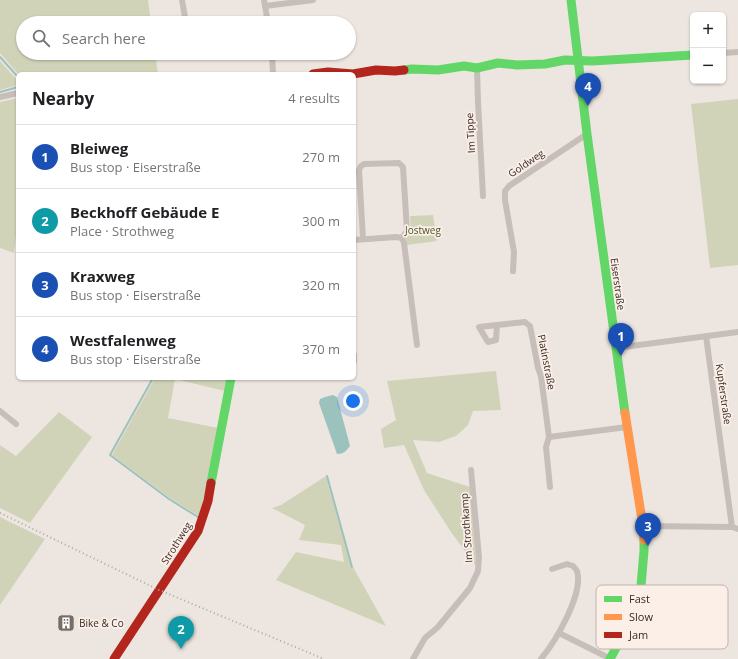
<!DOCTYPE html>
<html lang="en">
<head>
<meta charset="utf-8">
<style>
  body { margin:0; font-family:"Open Sans",sans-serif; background:#f6f6f6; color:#202124 }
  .controls { position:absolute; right:12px; top:12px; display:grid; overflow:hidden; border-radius:6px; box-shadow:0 1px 3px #0004 }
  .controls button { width:36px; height:36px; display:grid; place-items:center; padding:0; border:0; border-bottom:1px solid #e0e0e0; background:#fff; color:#202124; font:20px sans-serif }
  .you { position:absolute; left:353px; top:401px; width:14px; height:14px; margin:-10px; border:3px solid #fff; border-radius:50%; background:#1a73e8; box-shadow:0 0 0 6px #1a73e833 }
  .badge { display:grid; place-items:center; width:26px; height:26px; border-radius:50%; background:#7c3aed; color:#fff; font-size:13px; font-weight:700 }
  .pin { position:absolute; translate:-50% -33px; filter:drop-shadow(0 1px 2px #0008) }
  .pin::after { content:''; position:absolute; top:21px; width:14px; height:12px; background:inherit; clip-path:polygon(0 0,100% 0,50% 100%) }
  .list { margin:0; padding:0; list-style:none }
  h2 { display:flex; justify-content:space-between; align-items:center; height:52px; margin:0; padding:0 16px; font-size:17px }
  h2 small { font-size:13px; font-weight:400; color:#757577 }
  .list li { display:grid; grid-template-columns:26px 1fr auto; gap:12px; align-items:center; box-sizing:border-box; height:64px; padding:0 16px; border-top:1px solid #e0e0e0 }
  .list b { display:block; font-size:15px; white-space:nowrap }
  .list p { margin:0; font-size:13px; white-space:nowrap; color:#757577 }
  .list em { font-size:13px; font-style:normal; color:#757577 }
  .icon { flex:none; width:22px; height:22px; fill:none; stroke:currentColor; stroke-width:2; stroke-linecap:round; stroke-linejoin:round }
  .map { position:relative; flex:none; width:738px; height:659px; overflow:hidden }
  .search { position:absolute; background:#fff; box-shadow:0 1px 3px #0004; left:16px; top:16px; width:340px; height:44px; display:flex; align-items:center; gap:10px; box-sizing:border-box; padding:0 14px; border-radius:22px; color:#757577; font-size:15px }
  .panel { position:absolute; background:#fff; box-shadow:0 1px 3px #0004; left:16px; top:72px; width:340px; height:308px; border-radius:6px }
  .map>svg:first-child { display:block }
  .green { fill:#d1d3b9 }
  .water { fill:#9bc2bd }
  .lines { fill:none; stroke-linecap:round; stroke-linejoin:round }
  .stream { stroke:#9bc2bd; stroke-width:2 }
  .street { stroke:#c7beb9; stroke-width:6 }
  .fast { stroke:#63d668; stroke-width:9 }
  .slow { stroke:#ff974d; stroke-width:9 }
  .jam { stroke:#b3261e; stroke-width:9 }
  .rail { stroke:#aea7a3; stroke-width:2; stroke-dasharray:1 3; stroke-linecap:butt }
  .labels { text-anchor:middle; stroke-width:3.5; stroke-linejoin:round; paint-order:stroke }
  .street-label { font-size:10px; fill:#372a27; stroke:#fbefe7 }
  .park-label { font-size:10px; fill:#4b5729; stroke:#fbefe7 }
  .poi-label { font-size:10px; fill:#372a27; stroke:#fbefe7; text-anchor:start }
  .key { fill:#fbefe7; stroke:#c0b4ad; stroke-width:1 }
  .key-label { font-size:11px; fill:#372a27 }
</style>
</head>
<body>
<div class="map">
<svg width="738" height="659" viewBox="0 0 738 659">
  <rect width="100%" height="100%" fill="#ede6e0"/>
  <g class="green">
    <path d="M0,0H148L151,23H23V53H155L158,74H18L0,53Z"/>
    <path d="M0,61L18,81V85L0,90Z"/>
    <path d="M18,98V217L14,253L0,248V102Z"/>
    <path d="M738,99V265L710,268L691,104Z"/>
    <path d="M433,215L437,241L407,245L406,238L411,232L410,216Z"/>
    <path d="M496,371L501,410L473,411L468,425L456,436L439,442L413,440L427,473L470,487L477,555L476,566L451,532L424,490L404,445L384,448L381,429L396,420L387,381Z"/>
    <path d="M155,378H228L225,391L175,379L168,418L218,428L204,501L199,516L170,498L112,455Z"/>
    <path d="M59,412L92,437L30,523L0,508V445L16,456Z"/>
    <path d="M326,476L352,568L353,567L386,626L276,580L296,552L344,562L341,545L299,540L305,525L272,508L281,505Z"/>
    <path d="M0,517L45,539L0,605Z"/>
  </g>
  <path class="water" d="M333,395L337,397L350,446C346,451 344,454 337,454L319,403L320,399L325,397Z"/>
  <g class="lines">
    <g class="stream">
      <path d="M0,57L18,77"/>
      <path d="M0,92L18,87"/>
      <path d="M153,378L110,455L169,499L198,517"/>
      <path d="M327,476L352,567"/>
    </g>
    <g class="street">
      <path d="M182,0L186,23"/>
      <path d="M264,0L268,23"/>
      <path d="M265,6L313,0"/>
      <path d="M272,53L273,74"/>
      <path d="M723,53L738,52"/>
      <path d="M477,68L478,102L483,196"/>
      <path d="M0,97L18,93"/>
      <path d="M363,239L359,170L361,166L364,164L399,163L403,167L407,231L402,238L404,243L417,345"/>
      <path d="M354,240L396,237L402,238"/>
      <path d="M513,271L514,252L505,200V191L509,186L587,134"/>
      <path d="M497,325L496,340L488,342L479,327L525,322L530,326L538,368L541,376L549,437L546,447L550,487"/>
      <path d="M706,336L732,527"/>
      <path d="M616,348L738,332"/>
      <path d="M354,355V361"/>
      <path d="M0,411L16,424"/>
      <path d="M549,437L627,427"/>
      <path d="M643,526L732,527L738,529"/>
      <path d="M559,633L611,659"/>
      <path d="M413,659L425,638L438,627L470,588L478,571L479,557L471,470"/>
      <path d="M541,659C555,642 584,594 577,571C576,569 575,568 573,566L567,564L552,569"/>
    </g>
    <g class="fast">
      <path d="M571,0L587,134L625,413"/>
      <path d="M404,70L412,69L438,70L464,66L477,68L498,63L517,65L545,64L565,60L592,61L693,55"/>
      <path d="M211,483L231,378"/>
      <path d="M610,659L628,626L641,586L644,551V540"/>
    </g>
    <path class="slow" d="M625,413L643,526L644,540"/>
    <g class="jam">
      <path d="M313,74L328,72L353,74L376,70L395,71L404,70"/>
      <path d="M114,659L198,531L208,501L211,483"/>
    </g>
    <path class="rail" d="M0,513L159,590L324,659"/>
  </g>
  <defs>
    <symbol id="building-square" viewBox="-11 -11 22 22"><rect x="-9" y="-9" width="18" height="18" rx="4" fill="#776c68" stroke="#fbefe7"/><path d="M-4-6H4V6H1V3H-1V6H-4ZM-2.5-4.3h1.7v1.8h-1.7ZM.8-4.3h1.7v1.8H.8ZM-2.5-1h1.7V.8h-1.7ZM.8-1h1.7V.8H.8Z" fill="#fff"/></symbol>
  </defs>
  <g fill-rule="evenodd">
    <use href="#building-square" x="56" y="613" width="20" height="20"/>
  </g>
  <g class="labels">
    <g class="street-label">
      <text transform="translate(470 133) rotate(-93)" y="4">Im Tippe</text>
      <text transform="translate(526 163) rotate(-34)" y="4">Goldweg</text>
      <text transform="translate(618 284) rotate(82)" y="4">Eiserstraße</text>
      <text transform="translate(547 362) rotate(79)" y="4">Platinstraße</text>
      <text transform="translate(724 394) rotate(82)" y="4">Kupferstraße</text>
      <text transform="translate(466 528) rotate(-94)" y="4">Im Strothkamp</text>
      <text transform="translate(176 543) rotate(-58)" y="4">Strothweg</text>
    </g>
    <g class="park-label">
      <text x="423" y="234">Jostweg</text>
    </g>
    <g class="poi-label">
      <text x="79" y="627">Bike &amp; Co</text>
    </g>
  </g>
  <rect x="596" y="585" width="132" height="64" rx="6" class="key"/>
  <rect x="604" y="596" width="18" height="6" fill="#63d668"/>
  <rect x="604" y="614" width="18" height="6" fill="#ff974d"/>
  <rect x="604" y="632" width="18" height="6" fill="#b3261e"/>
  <g class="key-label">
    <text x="629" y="603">Fast</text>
    <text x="629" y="621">Slow</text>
    <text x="629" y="639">Jam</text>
  </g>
</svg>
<div class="controls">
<button>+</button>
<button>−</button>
</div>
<div class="you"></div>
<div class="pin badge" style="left:621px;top:356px;background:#1a4fb4">1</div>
<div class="pin badge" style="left:181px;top:649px;background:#0f9aa8">2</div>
<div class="pin badge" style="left:648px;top:546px;background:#1a4fb4">3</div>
<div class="pin badge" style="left:588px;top:106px;background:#1a4fb4">4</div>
<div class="search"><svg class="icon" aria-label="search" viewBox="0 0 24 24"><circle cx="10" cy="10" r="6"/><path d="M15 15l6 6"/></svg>Search here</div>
<section class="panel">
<h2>Nearby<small>4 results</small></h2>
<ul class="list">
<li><span class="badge" style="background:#1a4fb4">1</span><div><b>Bleiweg</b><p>Bus stop · Eiserstraße</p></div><em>270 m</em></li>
<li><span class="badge" style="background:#0f9aa8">2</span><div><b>Beckhoff Gebäude E</b><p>Place · Strothweg</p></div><em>300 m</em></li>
<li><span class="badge" style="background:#1a4fb4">3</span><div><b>Kraxweg</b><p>Bus stop · Eiserstraße</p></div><em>320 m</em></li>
<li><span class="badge" style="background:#1a4fb4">4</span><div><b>Westfalenweg</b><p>Bus stop · Eiserstraße</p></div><em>370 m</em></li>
</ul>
</section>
</div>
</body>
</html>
